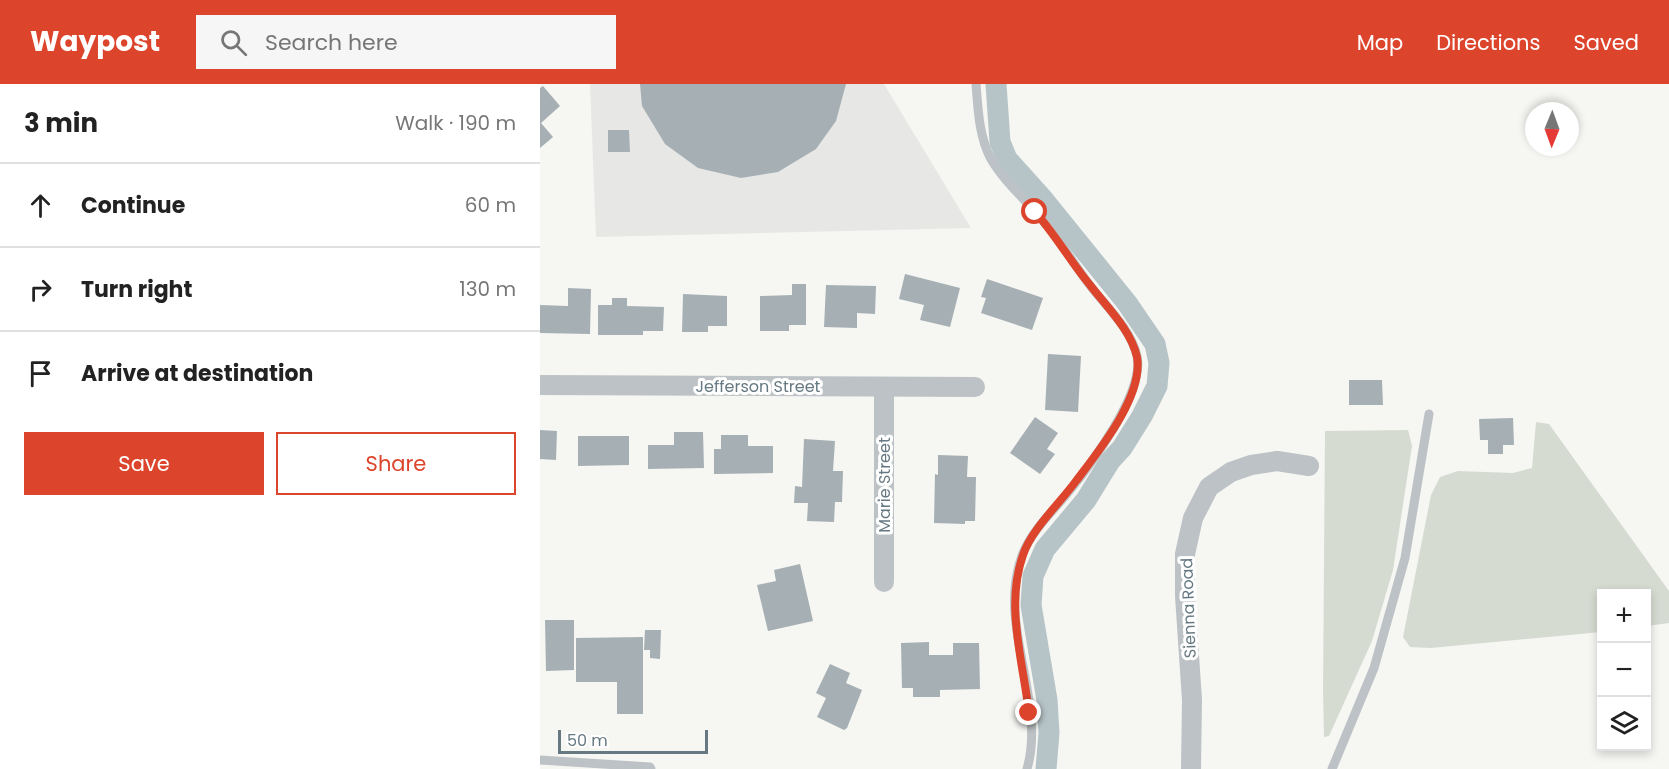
<!DOCTYPE html>
<html lang="en">
<head>
<meta charset="utf-8">
<style>
  body { margin:0; font-family:Poppins,sans-serif; background:#f6f6f6; color:#222 }
  .controls { position:absolute; right:18px; bottom:18px; display:grid; overflow:hidden; border-radius:0px; box-shadow:0 3px 9px #0003 }
  .controls button { width:54px; height:54px; display:grid; place-items:center; padding:0; border:0; border-bottom:2px solid #e0e0e0; background:#fff; color:#222; font:30px sans-serif }
  .compass { position:absolute; left:985px; top:18px; width:54px; height:54px; border-radius:50%; background:#fff; box-shadow:0 3px 9px #0003; rotate:181deg }
  .scale { position:absolute; left:18px; bottom:15px; width:150px; box-sizing:border-box; padding-left:6px; border:3px solid #667983; border-top:0; font-size:16px; line-height:21px; white-space:nowrap; color:#667983; -webkit-text-stroke:4px #fff; paint-order:stroke }
  .stop { position:absolute; width:18px; height:18px; margin:-14px; border:4px solid #dc452c; border-radius:50%; background:#fff }
  .stop.end { background:#dc452c; border-color:#fff; box-shadow:0 2px 6px #0008 }
  .list { margin:0; padding:0; list-style:none }
  h2 { display:flex; justify-content:space-between; align-items:center; height:78px; margin:0; padding:0 24px; font-size:26px }
  h2 small { font-size:20px; font-weight:400; color:#767676 }
  .list li { display:grid; grid-template-columns:39px 1fr auto; gap:18px; align-items:center; box-sizing:border-box; height:84px; padding:0 24px; border-top:2px solid #e0e0e0 }
  .list b { display:block; font-size:22px; white-space:nowrap }
  .list em { font-size:20px; font-style:normal; color:#767676 }
  .actions { display:flex; gap:12px; padding:18px 24px }
  .actions a { flex:1; padding:14px 0; border:2px solid #dc452c; border-radius:0px; text-align:center; font-size:21px; color:#dc452c }
  .actions .main { background:#dc452c; color:#fff }
  .icon { flex:none; width:33px; height:33px; fill:none; stroke:currentColor; stroke-width:2; stroke-linecap:round; stroke-linejoin:round }
  .map { position:relative; flex:none; width:1129px; height:685px; overflow:hidden }
  header { display:flex; align-items:center; gap:36px; box-sizing:border-box; height:84px; padding:0 30px; background:#dc452c; color:#fff }
  header strong { font-size:28px }
  nav { display:flex; gap:33px; margin-inline-start:auto; font-size:21px }
  .search { width:420px; height:54px; background:#f6f6f6; display:flex; align-items:center; gap:15px; box-sizing:border-box; padding:0 21px; border-radius:0px; color:#767676; font-size:22px }
  main { display:flex }
  aside { flex:1; background:#fff }
  .map>svg:first-child { display:block }
  .built { fill:#e7e7e6 }
  .green { fill:#d6dbd2 }
  .lines { fill:none; stroke-linecap:round; stroke-linejoin:round }
  .canal { stroke:#b6c4c7; stroke-width:21 }
  .building { fill:#a6b0b4 }
  .service { stroke:#bcc2c5; stroke-width:9 }
  .minor { stroke:#bcc2c5; stroke-width:20 }
  .route { stroke:#dc452c; stroke-width:8 }
  .labels { text-anchor:middle; stroke-width:6; stroke-linejoin:round; paint-order:stroke }
  .street-label { font-size:16px; fill:#667983; stroke:#fff }
</style>
</head>
<body>
<header>
<strong>Waypost</strong>
<div class="search"><svg class="icon" aria-label="search" viewBox="0 0 24 24"><circle cx="10" cy="10" r="6"/><path d="M15 15l6 6"/></svg>Search here</div>
<nav><a>Map</a><a>Directions</a><a>Saved</a></nav>
</header>
<main>
<aside>
<h2>3 min<small>Walk · 190 m</small></h2>
<ul class="list">
<li><svg class="icon" aria-label="ahead" viewBox="0 0 24 24"><path d="M12 20V5M6 11l6-6 6 6"/></svg><div><b>Continue</b></div><em>60 m</em></li>
<li><svg class="icon" aria-label="right" viewBox="0 0 24 24"><path d="M7 20v-9h11M14 6l5 5-5 5"/></svg><div><b>Turn right</b></div><em>130 m</em></li>
<li><svg class="icon" aria-label="arrive" viewBox="0 0 24 24"><path d="M6 21V4h12l-3 4 3 4H6"/></svg><div><b>Arrive at destination</b></div></li>
</ul>
<div class="actions"><a class="main">Save</a><a>Share</a></div>
</aside>
<div class="map">
<svg width="1129" height="685" viewBox="0 0 1129 685">
  <rect width="100%" height="100%" fill="#f6f6f3"/>
  <path class="built" d="M50,0H344L431,144L56,153Z"/>
  <g class="green">
    <path d="M996,338L1009,340L1129,507V539L1107,542L1106,509H1062L1061,548L891,564L870,563L863,553L891,411L900,393L918,387L973,389L992,384Z"/>
    <path d="M868,346L872,362L853,486L832,557L789,652L784,653L783,607L785,347Z"/>
  </g>
  <g class="lines">
    <path class="canal" d="M456,0L460,58L467,75L503,115L587,219L615,260L619,279L617,302L602,332L582,364L570,377L546,416L505,465L493,492L491,521L507,616L509,649L506,685"/>
  </g>
  <g class="building">
    <path d="M100,0H306L296,37L276,65L238,88L201,94L158,84L125,60L102,22Z"/>
    <path d="M3,2L20,22L1,39L13,53L0,64V4Z"/>
    <path d="M68,46H89L90,68H68Z"/>
    <path d="M365,190L420,204L410,243L380,236L384,221L359,215Z"/>
    <path d="M447,195L503,214L492,246L441,229L446,214L441,213Z"/>
    <path d="M252,200H266V241H249V247H220V212L252,211Z"/>
    <path d="M286,201L336,202L335,230L317,229V244L284,243Z"/>
    <path d="M28,204L51,205L50,250L0,249V221L28,222Z"/>
    <path d="M143,210L187,212V242H168V248H142Z"/>
    <path d="M72,214H87V222L124,223L123,247H103V251H58V221H72Z"/>
    <path d="M508,270L541,272L538,328L505,326Z"/>
    <path d="M809,296H842L843,321H809Z"/>
    <path d="M495,333L518,349L507,365L515,370L500,390L470,369Z"/>
    <path d="M973,334L974,361H963V370H948V356H940L939,335Z"/>
    <path d="M0,346L17,347L16,376L0,375Z"/>
    <path d="M134,348H163L164,384L108,385V361H134Z"/>
    <path d="M181,351H208V362H233V389L174,390V365H181Z"/>
    <path d="M38,352H89V381L38,382Z"/>
    <path d="M264,355L295,357L293,387H303L302,418H295L294,438L267,437L268,419H254L255,402L262,403Z"/>
    <path d="M398,371L428,372L427,393H436L435,437H425V440L394,439L395,390L398,391Z"/>
    <path d="M260,480L273,537L228,547L217,501L236,497L234,486Z"/>
    <path d="M5,536H34V586L6,587Z"/>
    <path d="M105,546H121L120,575L110,574V566H104Z"/>
    <path d="M103,553V630H77V598H36V554Z"/>
    <path d="M389,558V571H413V559H439L440,605L400,606V613H373V604H362L361,559Z"/>
    <path d="M290,580L310,589L306,599L322,606L307,644L304,646L277,633L286,614L276,609Z"/>
  </g>
  <g class="lines">
    <g class="service">
      <path d="M436,0C438,25 439,53 451,75C466,101 492,121 510,145C525,164 537,185 552,204C568,224 591,246 597,272C605,309 549,383 526,411C511,429 492,447 483,469C455,539 507,615 487,685"/>
      <path d="M0,676L110,683L111,685"/>
      <path d="M792,685L834,584L865,474L889,330"/>
    </g>
    <g class="minor">
      <path d="M0,301L435,303"/>
      <path d="M344,498V303"/>
      <path d="M651,685L652,616L645,512V470L653,434L669,403L691,388L711,381L737,377L769,382"/>
    </g>
  </g>
  <g class="lines">
    <path class="route" d="M489,629C483,577 465,522 483,471C491,446 520,419 536,397C558,368 604,312 597,273C591,246 566,222 550,201C530,177 515,150 495,128"/>
  </g>
  <g class="labels">
    <g class="street-label">
      <text x="218" y="308">Jefferson Street</text>
      <text transform="translate(344 401) rotate(-90)" y="6">Marie Street</text>
      <text transform="translate(648 524) rotate(-92)" y="6">Sienna Road</text>
    </g>
  </g>
</svg>
<div class="controls">
<button>+</button>
<button>−</button>
<button><svg class="icon" aria-label="layers" viewBox="0 0 24 24"><path d="M12 4l9 5-9 5-9-5zM3 14l9 5 9-5"/></svg></button>
</div>
<svg class="compass" viewBox="-18 -18 36 36"><path d="M0-13l5 13h-10z" fill="#e53935"/><path d="M0 13l5-13h-10z" fill="#767676"/></svg>
<div class="scale">50 m</div>
<div class="stop" style="left:495px;top:128px"></div>
<div class="stop end" style="left:489px;top:629px"></div>
</div>
</main>
</body>
</html>
